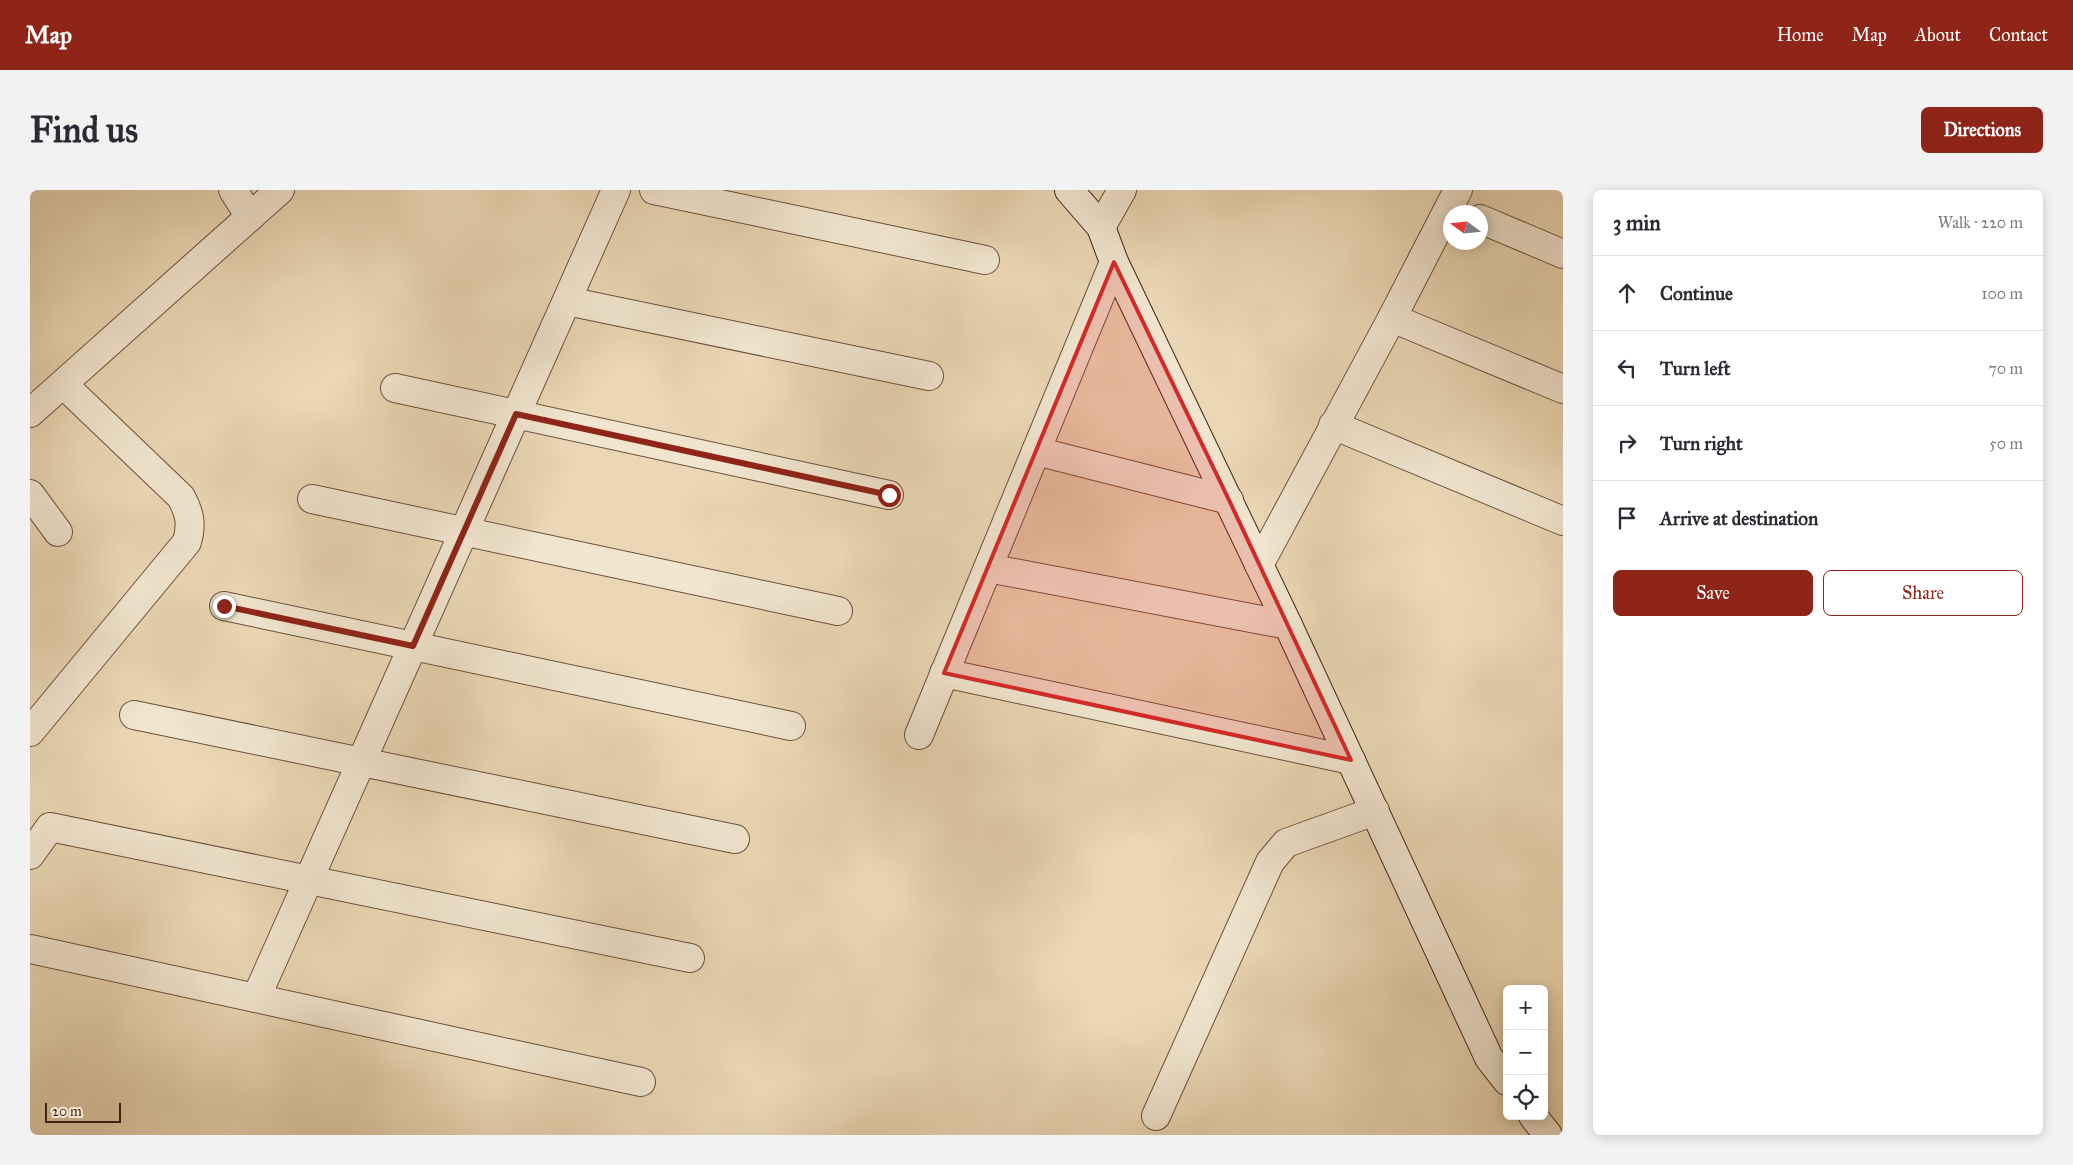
<!DOCTYPE html>
<html lang="en">
<head>
<meta charset="utf-8">
<style>
  body { margin:0; font-family:"IM FELL Great Primer",serif; background:#f2f2f3; color:#2b2b33 }
  .controls { position:absolute; right:15px; bottom:15px; display:grid; overflow:hidden; border-radius:8px; box-shadow:0 2px 12px #0003 }
  .controls button { width:45px; height:45px; display:grid; place-items:center; padding:0; border:0; border-bottom:1px solid #e1e1e2; background:#fff; color:#2b2b33; font:25px sans-serif }
  .compass { position:absolute; left:1413px; top:15px; width:45px; height:45px; border-radius:50%; background:#fff; box-shadow:0 2px 12px #0003; rotate:285deg }
  .scale { position:absolute; left:15px; bottom:12px; width:76px; box-sizing:border-box; padding-left:5px; border:2px solid #422313; border-top:0; font-size:14px; line-height:18px; white-space:nowrap; color:#422313; -webkit-text-stroke:4px #f1e5cf; paint-order:stroke }
  .stop { position:absolute; width:15px; height:15px; margin:-11px; border:4px solid #8f2418; border-radius:50%; background:#fff }
  .stop.end { background:#8f2418; border-color:#fff; box-shadow:0 1px 5px #0008 }
  .list { margin:0; padding:0; list-style:none }
  h2 { display:flex; justify-content:space-between; align-items:center; height:65px; margin:0; padding:0 20px; font-size:21px }
  h2 small { font-size:16px; font-weight:400; color:#7c7c81 }
  .list li { display:grid; grid-template-columns:32px 1fr auto; gap:15px; align-items:center; box-sizing:border-box; height:75px; padding:0 20px; border-top:1px solid #e1e1e2 }
  .list b { display:block; font-size:19px; white-space:nowrap }
  .list em { font-size:16px; font-style:normal; color:#7c7c81 }
  .actions { display:flex; gap:10px; padding:15px 20px }
  .actions a { flex:1; padding:11px 0; border:1px solid #8f2418; border-radius:8px; text-align:center; font-size:18px; color:#8f2418 }
  .actions .main { background:#8f2418; color:#fff }
  .icon { flex:none; width:28px; height:28px; fill:none; stroke:currentColor; stroke-width:2; stroke-linecap:round; stroke-linejoin:round }
  .map { position:relative; flex:none; width:1533px; height:945px; overflow:hidden; border-radius:8px }
  header { display:flex; align-items:center; gap:30px; box-sizing:border-box; height:70px; padding:0 25px; background:#8f2418; color:#fff }
  header strong { font-size:24px }
  nav { display:flex; gap:28px; margin-inline-start:auto; font-size:18px }
  .intro { display:flex; align-items:center; justify-content:space-between; box-sizing:border-box; height:120px; padding:0 30px }
  h1 { margin:0; font-size:35px }
  .button { padding:12px 22px; border-radius:8px; background:#8f2418; color:#fff; font-size:18px; font-weight:700 }
  main { display:flex; gap:30px; padding:0 30px }
  aside { flex:1; background:#fff; border-radius:8px; box-shadow:0 2px 12px #0003 }
  .map>svg:first-child { display:block }
  .lines { fill:none; stroke-linecap:round; stroke-linejoin:round }
  .street-casing { stroke:#6c503c; stroke-width:30 }
  .secondary-casing { stroke:#422313; stroke-width:30 }
  .street { stroke:#f1e5cf; stroke-width:28 }
  .secondary { stroke:#f1e5cf; stroke-width:28 }
  .route { stroke:#8f2418; stroke-width:6 }
  .marked { fill:#d62828; fill-opacity:0.2; stroke:#d62828; stroke-width:4; stroke-linejoin:round }
</style>
</head>
<body>
<header>
<strong>Map</strong>
<nav><a>Home</a><a>Map</a><a>About</a><a>Contact</a></nav>
</header>
<div class="intro"><h1>Find us</h1><a class="button">Directions</a></div>
<main>
<div class="map">
<svg width="1533" height="945" viewBox="0 0 1533 945">
  <rect width="100%" height="100%" fill="#ead7b5"/>
  <filter id="stains"><feTurbulence type="fractalNoise" baseFrequency=".004" numOctaves="4"/><feColorMatrix values="0 0 0 0 .2 0 0 0 0 .09 0 0 0 0 .02 0 0 0 .5 -.17"/></filter>
  <radialGradient id="worn" r=".72"><stop offset=".6" stop-color="#630" stop-opacity="0"/><stop offset="1" stop-color="#630" stop-opacity=".3"/></radialGradient>
  <g class="lines">
    <defs>
      <g id="street">
        <path d="M203,0L220,27"/>
        <path d="M624,0L955,70"/>
        <path d="M1450,29L1533,64"/>
        <path d="M1071,37L1092,0"/>
        <path d="M537,111L899,186"/>
        <path d="M1362,128L1533,199"/>
        <path d="M365,198L859,305"/>
        <path d="M0,223L250,0"/>
        <path d="M1303,235L1533,331"/>
        <path d="M1006,261L1199,310"/>
        <path d="M0,304L28,342"/>
        <path d="M282,309L808,421"/>
        <path d="M1229,375L1362,128L1428,0"/>
        <path d="M958,378L1258,435"/>
        <path d="M194,416L761,536"/>
        <path d="M914,483L1321,570"/>
        <path d="M104,525L705,649"/>
        <path d="M0,542L157,352C162,334 160,324 151,307L33,194"/>
        <path d="M889,545L1084,72"/>
        <path d="M0,665L20,637L660,768"/>
        <path d="M0,759L611,892"/>
        <path d="M226,808L586,0"/>
        <path d="M1126,926L1240,672L1256,653L1345,621"/>
      </g>
      <g id="secondary">
        <path d="M1039,0L1071,37L1084,72L1258,435L1459,868L1477,891"/>
        <path d="M1503,926L1518,945"/>
      </g>
    </defs>
    <use href="#street" class="street-casing"/>
    <use href="#secondary" class="secondary-casing"/>
    <use href="#street" class="street"/>
    <use href="#secondary" class="secondary"/>
  </g>
  <g class="lines">
    <path class="route" d="M194,416L383,456L486,224L859,305"/>
  </g>
  <path class="marked" d="M1084,72L1199,310L1321,570L914,483Z"/>
  <rect width="100%" height="100%" filter="url(#stains)"/>
  <rect width="100%" height="100%" fill="url(#worn)"/>
</svg>
<div class="controls">
<button>+</button>
<button>−</button>
<button><svg class="icon" aria-label="locate" viewBox="0 0 24 24"><circle cx="12" cy="12" r="6"/><path d="M12 2v4M12 18v4M2 12h4M18 12h4"/></svg></button>
</div>
<svg class="compass" viewBox="-18 -18 36 36"><path d="M0-13l5 13h-10z" fill="#e53935"/><path d="M0 13l5-13h-10z" fill="#7c7c81"/></svg>
<div class="scale">20 m</div>
<div class="stop" style="left:859px;top:305px"></div>
<div class="stop end" style="left:194px;top:416px"></div>
</div>
<aside>
<h2>3 min<small>Walk · 220 m</small></h2>
<ul class="list">
<li><svg class="icon" aria-label="ahead" viewBox="0 0 24 24"><path d="M12 20V5M6 11l6-6 6 6"/></svg><div><b>Continue</b></div><em>100 m</em></li>
<li><svg class="icon" aria-label="left" viewBox="0 0 24 24"><path d="M17 20v-9H6M10 6l-5 5 5 5"/></svg><div><b>Turn left</b></div><em>70 m</em></li>
<li><svg class="icon" aria-label="right" viewBox="0 0 24 24"><path d="M7 20v-9h11M14 6l5 5-5 5"/></svg><div><b>Turn right</b></div><em>50 m</em></li>
<li><svg class="icon" aria-label="arrive" viewBox="0 0 24 24"><path d="M6 21V4h12l-3 4 3 4H6"/></svg><div><b>Arrive at destination</b></div></li>
</ul>
<div class="actions"><a class="main">Save</a><a>Share</a></div>
</aside>
</main>
</body>
</html>
